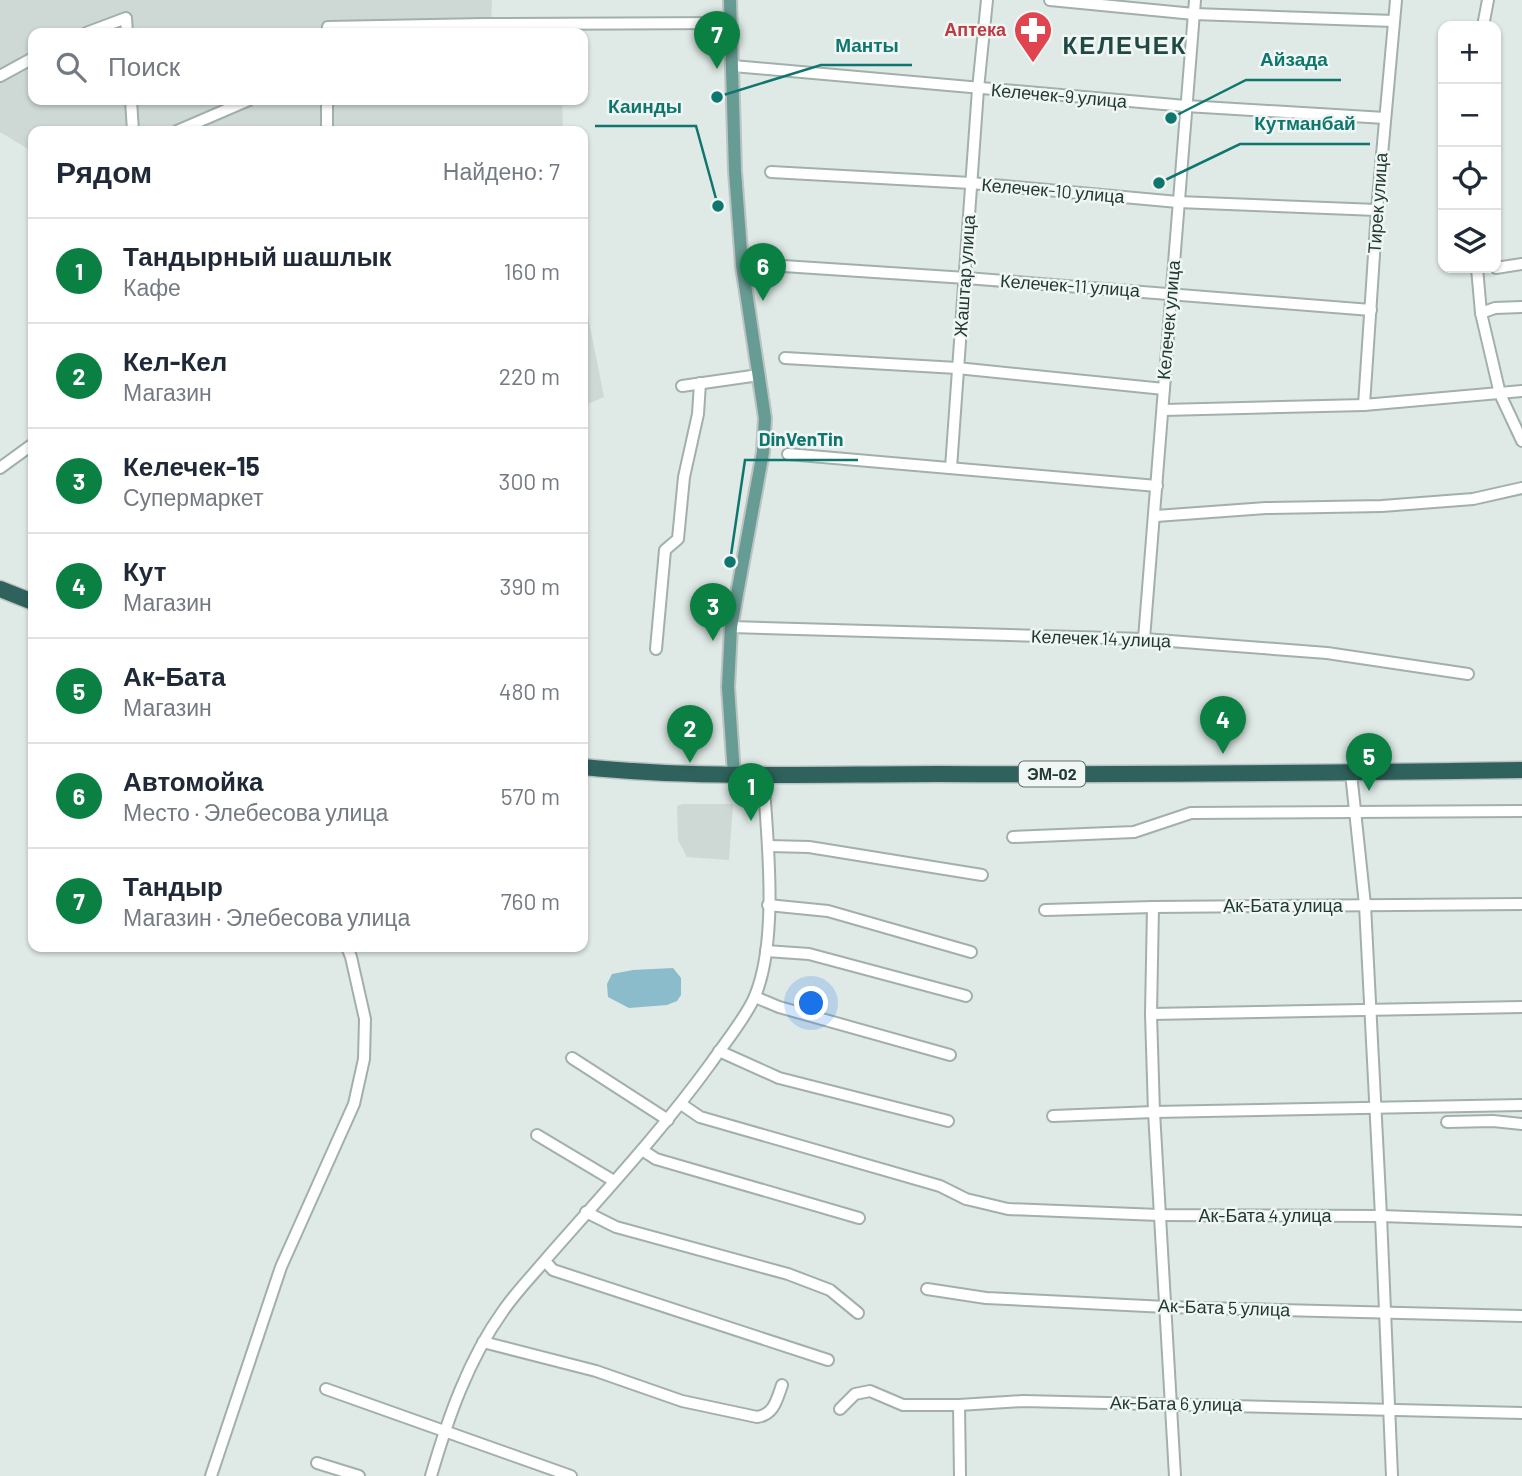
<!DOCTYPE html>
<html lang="ru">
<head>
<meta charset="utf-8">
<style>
  body { margin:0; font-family:Barlow,sans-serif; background:#f2f2f3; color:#1f2937 }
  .controls { position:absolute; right:21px; top:21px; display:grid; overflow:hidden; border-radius:14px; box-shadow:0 2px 5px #0004 }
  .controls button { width:63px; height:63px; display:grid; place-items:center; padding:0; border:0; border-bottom:2px solid #e0e1e3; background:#fff; color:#1f2937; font:35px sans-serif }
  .you { position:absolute; left:812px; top:1004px; width:24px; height:24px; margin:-18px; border:5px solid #fff; border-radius:50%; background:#1a73e8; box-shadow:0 0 0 10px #1a73e833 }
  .badge { display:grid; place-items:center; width:46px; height:46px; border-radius:50%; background:#0b8043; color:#fff; font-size:23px; font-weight:700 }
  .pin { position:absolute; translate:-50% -58px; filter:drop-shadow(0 2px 4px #0008) }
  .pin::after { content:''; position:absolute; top:37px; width:24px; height:21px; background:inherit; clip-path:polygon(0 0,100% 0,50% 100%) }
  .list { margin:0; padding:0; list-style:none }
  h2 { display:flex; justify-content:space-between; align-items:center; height:91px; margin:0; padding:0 28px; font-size:30px }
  h2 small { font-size:23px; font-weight:400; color:#747a83 }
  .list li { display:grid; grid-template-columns:46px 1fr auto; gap:21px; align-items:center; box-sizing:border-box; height:105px; padding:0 28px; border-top:2px solid #e0e1e3 }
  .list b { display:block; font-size:26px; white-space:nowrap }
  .list p { margin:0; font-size:23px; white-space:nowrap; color:#747a83 }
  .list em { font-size:23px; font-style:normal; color:#747a83 }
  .icon { flex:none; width:38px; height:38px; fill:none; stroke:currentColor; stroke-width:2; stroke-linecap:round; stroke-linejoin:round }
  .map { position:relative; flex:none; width:1522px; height:1476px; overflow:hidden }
  .search { position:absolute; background:#fff; box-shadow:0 2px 5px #0004; left:28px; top:28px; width:560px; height:77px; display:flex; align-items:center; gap:18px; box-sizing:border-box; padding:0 24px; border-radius:14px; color:#747a83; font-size:26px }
  .panel { position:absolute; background:#fff; box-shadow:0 2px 5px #0004; left:28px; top:126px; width:560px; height:826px; border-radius:14px }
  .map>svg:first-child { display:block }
  .built { fill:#ced9d5 }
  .water { fill:#8abccb }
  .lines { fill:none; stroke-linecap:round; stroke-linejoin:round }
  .minor-casing { stroke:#a2b0ad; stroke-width:14 }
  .major-casing { stroke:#bcc3c2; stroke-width:16 }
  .highway-casing { stroke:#bcc3c2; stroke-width:19 }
  .minor { stroke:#fff; stroke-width:10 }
  .major { stroke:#669c93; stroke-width:12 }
  .highway { stroke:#2f625c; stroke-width:16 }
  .labels { text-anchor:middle; stroke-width:5; stroke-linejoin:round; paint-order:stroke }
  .shield { fill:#eff6f3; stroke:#5f716d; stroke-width:2 }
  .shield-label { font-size:16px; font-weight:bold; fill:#213834 }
  .health-label { font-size:18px; font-weight:bold; fill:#be3a42; stroke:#eff6f3; text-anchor:end }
  .street-label { font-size:18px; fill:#213834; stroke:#eff6f3 }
  .district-label { font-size:24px; font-weight:bold; letter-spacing:2px; fill:#1f4942; stroke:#eff6f3 }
  .leader { fill:none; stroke:#0f766e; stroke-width:2.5 }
  .callout-dot { fill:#0f766e; stroke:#eff6f3; stroke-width:2.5 }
  .callout-label { font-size:19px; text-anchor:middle; font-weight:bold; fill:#0f766e; stroke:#eff6f3; stroke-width:5; stroke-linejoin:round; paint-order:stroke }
</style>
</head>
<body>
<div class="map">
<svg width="1522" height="1476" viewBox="0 0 1522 1476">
  <rect width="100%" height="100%" fill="#dfe9e6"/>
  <g class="built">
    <path d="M0,0H492L491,28L560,30V33H33V100H562L563,131H33V152L0,132Z"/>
    <path d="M583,291L604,397L583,406Z"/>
    <path d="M683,804H733L729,860L687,857L678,840L677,806Z"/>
  </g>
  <path class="water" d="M673,968L681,978V995L677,1001L667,1005L629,1008L608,997L607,984L612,974L633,970Z"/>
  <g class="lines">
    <defs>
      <g id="minor">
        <path d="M1050,0L1194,14L1394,21"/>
        <path d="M1483,26L1488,0"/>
        <path d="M86,33L126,18L127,33"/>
        <path d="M327,33L328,27L483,24L730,23"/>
        <path d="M733,66L1186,106L1385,118"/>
        <path d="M0,76L33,58"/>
        <path d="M131,100L133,131"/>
        <path d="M327,100V131"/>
        <path d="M177,131L249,100"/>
        <path d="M771,172L971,183L1178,202L1377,210"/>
        <path d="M768,265L966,278L1371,310"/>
        <path d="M1477,268L1481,313L1500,394L1522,441"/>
        <path d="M1496,268L1522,264"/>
        <path d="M1481,313L1495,308L1522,307"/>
        <path d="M785,358L957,368L1164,389"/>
        <path d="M682,386L759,375"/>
        <path d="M1364,405L1377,210L1396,0"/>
        <path d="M1164,410L1364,405L1522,391"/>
        <path d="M788,454L1157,486"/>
        <path d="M0,468L33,444"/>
        <path d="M951,468L978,89L987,0"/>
        <path d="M1156,516L1266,508L1382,506L1473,499L1522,488"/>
        <path d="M731,627L1144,639L1327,653L1468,674"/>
        <path d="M1144,639L1195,0"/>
        <path d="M656,649L665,550L678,539L684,477L698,414L700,383"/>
        <path d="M1351,773L1365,905L1381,1216L1392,1476"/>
        <path d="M1013,837L1134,832L1191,813L1522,811"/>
        <path d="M768,846L809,847L982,875"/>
        <path d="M768,905L828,911L971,952"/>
        <path d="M1153,907L1151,1014L1154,1112L1175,1476"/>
        <path d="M1045,910L1153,907L1522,904"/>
        <path d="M766,951L809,954L966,996"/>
        <path d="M755,997L779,1007L950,1055"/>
        <path d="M1151,1014L1522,1007"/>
        <path d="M719,1051L779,1078L948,1121"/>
        <path d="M572,1058L668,1120"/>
        <path d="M681,1104L700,1117L940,1186L966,1199L1008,1209L1159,1215L1381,1216L1522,1221"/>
        <path d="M1053,1116L1154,1112L1522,1105"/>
        <path d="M1447,1122L1493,1121L1522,1124"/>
        <path d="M537,1135L614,1181"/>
        <path d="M642,1150L656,1159L859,1218"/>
        <path d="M586,1212L616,1227L788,1274L830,1290L858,1313"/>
        <path d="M545,1261L553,1270L828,1360"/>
        <path d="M927,1289L986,1298L1166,1307L1522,1316"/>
        <path d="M483,1342L596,1371L682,1401L757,1417C774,1415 777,1399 782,1385"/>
        <path d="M326,1389L571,1476"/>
        <path d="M959,1405L960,1476"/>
        <path d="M840,1409L855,1394L870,1391L903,1405H959L1023,1401L1522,1413"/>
        <path d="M317,1463L359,1476"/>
        <path d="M211,1476L281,1267L354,1104L364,1059L365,1019L351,957L347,947"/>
        <path d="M431,1476C448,1418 468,1360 503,1311C516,1292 532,1276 547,1258C603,1194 661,1132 711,1063C724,1044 747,1016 755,996C779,938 767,836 763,774"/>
      </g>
      <path id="major" d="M730,0L735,171L742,265L765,418L763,452L731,627L728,687L734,774"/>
      <g id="highway">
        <path d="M0,589L33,602"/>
        <path d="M583,767C700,779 820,774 938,774C1133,775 1327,773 1522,770"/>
      </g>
    </defs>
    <use href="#minor" class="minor-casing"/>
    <use href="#major" class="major-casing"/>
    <use href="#highway" class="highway-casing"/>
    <use href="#minor" class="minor"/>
    <use href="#major" class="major"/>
    <use href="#highway" class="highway"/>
  </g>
  <defs>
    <symbol id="pharmacy-pin" viewBox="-11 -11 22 30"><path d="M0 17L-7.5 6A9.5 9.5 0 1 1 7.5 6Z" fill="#e0444e" stroke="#eff6f3"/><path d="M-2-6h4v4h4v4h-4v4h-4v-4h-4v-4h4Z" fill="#fff"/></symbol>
  </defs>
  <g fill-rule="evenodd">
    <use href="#pharmacy-pin" x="1011" y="8" width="44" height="60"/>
  </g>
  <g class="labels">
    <rect class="shield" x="1019" y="761.5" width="66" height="25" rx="5"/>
    <g class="shield-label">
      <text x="1052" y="780">ЭМ-02</text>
    </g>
    <g class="health-label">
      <text x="1006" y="36">Аптека</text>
    </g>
    <g class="street-label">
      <text transform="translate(1059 96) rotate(5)" y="6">Келечек-9 улица</text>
      <text transform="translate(1053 191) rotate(5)" y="6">Келечек-10 улица</text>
      <text transform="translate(1378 203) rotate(-86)" y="6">Тирек улица</text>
      <text transform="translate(965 276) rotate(-86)" y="6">Жаштар улица</text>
      <text transform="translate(1070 286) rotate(4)" y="6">Келечек-11 улица</text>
      <text transform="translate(1169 320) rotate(-85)" y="6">Келечек улица</text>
      <text transform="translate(1101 639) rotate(2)" y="6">Келечек 14 улица</text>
      <text x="1283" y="912">Ак-Бата улица</text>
      <text x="1265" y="1222">Ак-Бата 4 улица</text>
      <text transform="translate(1224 1308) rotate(2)" y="6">Ак-Бата 5 улица</text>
      <text transform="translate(1176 1404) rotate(1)" y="6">Ак-Бата 6 улица</text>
    </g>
    <g class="district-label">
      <text x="1125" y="54">КЕЛЕЧЕК</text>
    </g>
  </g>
  <path class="leader" d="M717 97L821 65H912M1171 118L1246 80H1341M718 206L696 126H595M1159 183L1240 144H1370M730 562L745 460H858"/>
  <g class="callout-dot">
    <circle cx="717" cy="97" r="7"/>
    <circle cx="1171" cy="118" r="7"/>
    <circle cx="718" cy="206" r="7"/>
    <circle cx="1159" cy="183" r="7"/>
    <circle cx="730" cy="562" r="7"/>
  </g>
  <g class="callout-label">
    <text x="867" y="52">Манты</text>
    <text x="1294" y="66">Айзада</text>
    <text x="645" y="113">Каинды</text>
    <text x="1305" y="130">Кутманбай</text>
    <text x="801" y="446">DinVenTin</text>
  </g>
</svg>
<div class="controls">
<button>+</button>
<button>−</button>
<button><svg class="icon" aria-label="locate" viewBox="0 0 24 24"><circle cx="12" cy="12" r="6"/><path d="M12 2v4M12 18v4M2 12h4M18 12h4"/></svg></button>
<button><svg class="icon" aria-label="layers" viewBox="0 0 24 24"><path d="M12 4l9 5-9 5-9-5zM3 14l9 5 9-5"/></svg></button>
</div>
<div class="you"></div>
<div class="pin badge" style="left:751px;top:821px">1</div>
<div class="pin badge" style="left:690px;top:763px">2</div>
<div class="pin badge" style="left:713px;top:641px">3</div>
<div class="pin badge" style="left:1223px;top:754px">4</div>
<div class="pin badge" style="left:1369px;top:791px">5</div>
<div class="pin badge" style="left:763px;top:301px">6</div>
<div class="pin badge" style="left:717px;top:69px">7</div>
<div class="search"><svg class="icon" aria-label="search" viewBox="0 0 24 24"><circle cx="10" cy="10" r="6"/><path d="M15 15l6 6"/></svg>Поиск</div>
<section class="panel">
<h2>Рядом<small>Найдено: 7</small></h2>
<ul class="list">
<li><span class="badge">1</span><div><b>Тандырный шашлык</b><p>Кафе</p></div><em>160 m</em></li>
<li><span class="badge">2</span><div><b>Кел-Кел</b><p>Магазин</p></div><em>220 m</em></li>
<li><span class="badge">3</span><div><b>Келечек-15</b><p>Супермаркет</p></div><em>300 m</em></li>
<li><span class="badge">4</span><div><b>Кут</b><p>Магазин</p></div><em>390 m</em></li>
<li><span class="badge">5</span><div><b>Ак-Бата</b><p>Магазин</p></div><em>480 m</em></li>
<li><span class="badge">6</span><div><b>Автомойка</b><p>Место · Элебесова улица</p></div><em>570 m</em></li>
<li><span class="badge">7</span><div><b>Тандыр</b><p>Магазин · Элебесова улица</p></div><em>760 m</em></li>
</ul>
</section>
</div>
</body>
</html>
